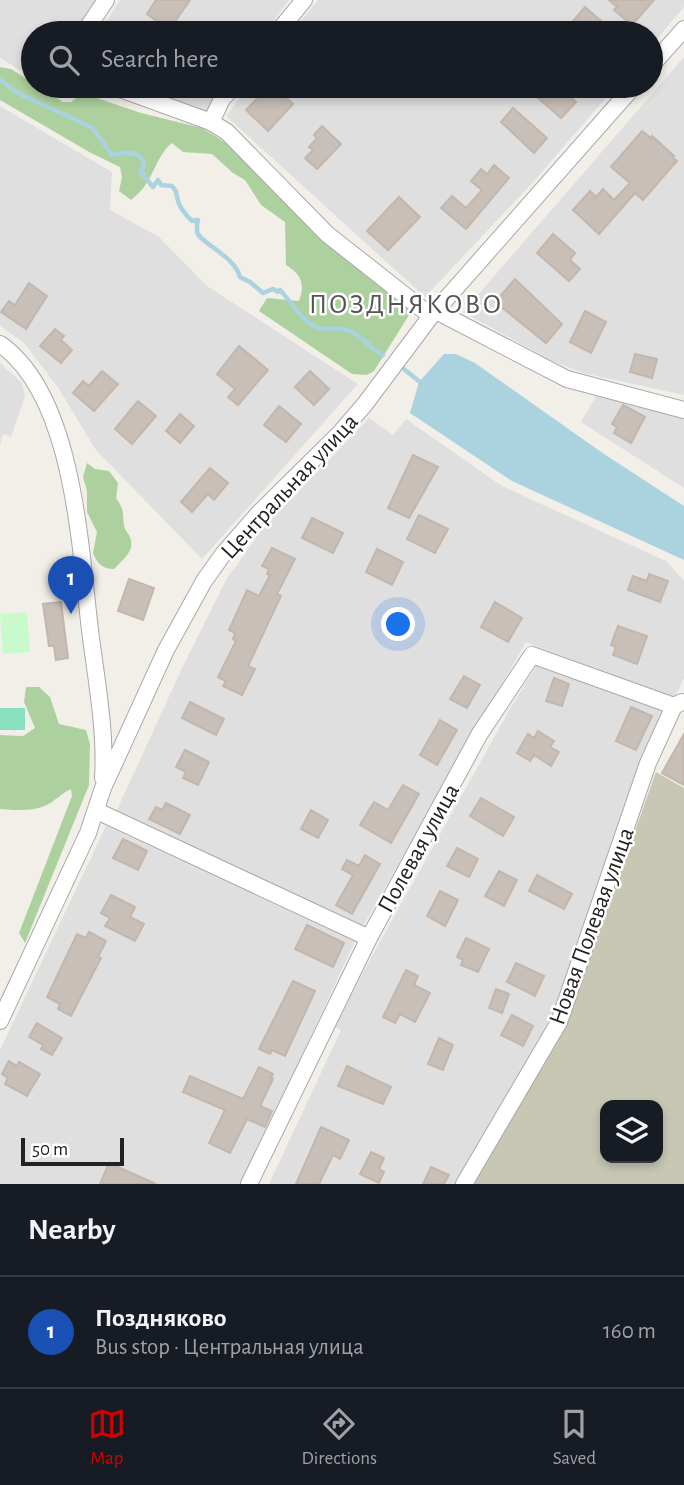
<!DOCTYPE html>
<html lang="en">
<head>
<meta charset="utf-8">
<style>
  body { margin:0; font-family:"Alegreya Sans",sans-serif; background:#242831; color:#f1f3f6 }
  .controls { position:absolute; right:21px; bottom:21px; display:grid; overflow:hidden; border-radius:14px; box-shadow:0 4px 10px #0003 }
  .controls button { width:63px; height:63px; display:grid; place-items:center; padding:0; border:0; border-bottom:2px solid #363941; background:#171b24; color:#f1f3f6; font:35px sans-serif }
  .scale { position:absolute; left:21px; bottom:18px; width:103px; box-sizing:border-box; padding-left:7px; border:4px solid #222; border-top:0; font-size:19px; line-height:24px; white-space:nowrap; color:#222; -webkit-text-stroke:5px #fff; paint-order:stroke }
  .you { position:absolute; left:399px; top:625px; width:24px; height:24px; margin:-18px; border:5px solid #fff; border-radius:50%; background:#1a73e8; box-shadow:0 0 0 10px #1a73e833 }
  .badge { display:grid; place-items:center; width:46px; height:46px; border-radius:50%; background:#d40000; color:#fff; font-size:23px; font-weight:700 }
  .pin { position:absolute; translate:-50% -58px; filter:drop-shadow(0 2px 4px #0008) }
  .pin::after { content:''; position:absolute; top:37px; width:24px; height:21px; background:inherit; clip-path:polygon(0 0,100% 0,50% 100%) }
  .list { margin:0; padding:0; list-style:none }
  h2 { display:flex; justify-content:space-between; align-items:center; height:91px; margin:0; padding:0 28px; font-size:30px }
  h2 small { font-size:23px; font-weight:400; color:#9ea1a6 }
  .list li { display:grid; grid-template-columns:46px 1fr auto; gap:21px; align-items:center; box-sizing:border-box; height:112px; padding:0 28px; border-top:2px solid #363941 }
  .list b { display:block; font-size:26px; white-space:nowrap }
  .list p { margin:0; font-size:23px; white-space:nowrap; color:#9ea1a6 }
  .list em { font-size:23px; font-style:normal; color:#9ea1a6 }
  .icon { flex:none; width:38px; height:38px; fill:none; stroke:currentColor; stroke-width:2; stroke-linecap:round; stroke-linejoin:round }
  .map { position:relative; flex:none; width:684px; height:1184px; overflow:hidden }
  .search { position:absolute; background:#171b24; box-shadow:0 4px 10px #0003; left:21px; right:21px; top:21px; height:77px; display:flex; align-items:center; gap:18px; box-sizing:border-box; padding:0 24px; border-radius:38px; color:#9ea1a6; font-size:26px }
  .sheet { height:203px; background:#171b24 }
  nav { display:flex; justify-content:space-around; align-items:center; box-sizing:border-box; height:98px; border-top:2px solid #363941; background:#171b24; font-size:19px; color:#9ea1a6 }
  nav a { display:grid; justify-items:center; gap:4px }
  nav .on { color:#d40000 }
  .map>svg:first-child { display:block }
  .residential { fill:#e0dfdf }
  .construction { fill:#c7c7b4; fill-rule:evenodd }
  .forest { fill:#add19e }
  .park { fill:#c8facc }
  .pitch { fill:#88e0be }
  .water { fill:#aad3df }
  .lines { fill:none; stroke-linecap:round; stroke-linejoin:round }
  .stream { stroke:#aad3df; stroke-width:4.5 }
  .building { fill:#c7bfb8; stroke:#c4b6ab; stroke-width:2 }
  .minor-casing { stroke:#a9a9a9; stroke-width:18 }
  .minor { stroke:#fff; stroke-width:16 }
  .labels { text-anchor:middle; stroke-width:5; stroke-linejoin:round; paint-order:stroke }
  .street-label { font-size:24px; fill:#222; stroke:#fff }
  .quarter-label { font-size:28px; letter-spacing:2px; fill:#555; stroke:#fff }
</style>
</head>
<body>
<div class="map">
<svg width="684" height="1184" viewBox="0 0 684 1184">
  <rect width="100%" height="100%" fill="#f2efe9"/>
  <g class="residential">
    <path d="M0,0H98L83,23L72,33H33V78L0,58Z"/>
    <path d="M120,0H289L264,33H99Z"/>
    <path d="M318,0H684V7L651,46V33H291Z"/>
    <path d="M684,57V395L583,373L550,360L463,312Z"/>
    <path d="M142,86H226L207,112L166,100Z"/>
    <path d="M249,86H616L534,181L425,297L226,116Z"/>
    <path d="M0,106L112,172L110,210L159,237L207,286L358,384L202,559L96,450L57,386L24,343L0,326Z"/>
    <path d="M0,363L22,383L25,396L11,437L3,434L0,445Z"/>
    <path d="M598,393L684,415V488L581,422Z"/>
    <path d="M369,418L393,435L406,419L502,486L666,561L684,581V678L674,699L526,642L363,926L116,812L183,666L226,580L261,531Z"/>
    <path d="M538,663L665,709L636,772L594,903L555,1008L530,1060L456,1184H269L341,1030L333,1026L510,709Z"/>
    <path d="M106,826L355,941L242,1184H0V1050Z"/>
  </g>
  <path class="construction" d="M656,772L684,788V1184H472L566,1024ZM605,1105H658V1158H605Z"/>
  <g class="forest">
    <path d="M0,67L11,69L33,83V86H38L63,102H71L82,93L141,113L202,128L226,143L324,240L411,312L374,371L367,375L352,374L259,311L267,298L299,301C305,284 302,275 286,265L285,222L261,205L245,180L233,173L212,154L183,152L172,143C153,159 155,182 131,200L119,191L122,177L120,167L91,153L0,100Z"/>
    <path d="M87,463L95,469L109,471L118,483L116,498C125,511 122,511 124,525C125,531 126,530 129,535C137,550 123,559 114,569C102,569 97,563 93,553L97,532L87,512V491L83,477Z"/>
    <path d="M26,687H39L50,697L59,724L86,730L90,744L89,785L25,943L19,933L72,796L71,789C62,793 56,800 47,805C32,812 15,810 0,809V735L23,736L35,728L24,702Z"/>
  </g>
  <path class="park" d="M27,612L30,652L3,654L0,614Z"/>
  <rect class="pitch" x="0" y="708" width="25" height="22"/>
  <path class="water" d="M444,354H456L475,363L604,454L684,506V560L512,481L410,413L419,382Z"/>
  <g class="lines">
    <g class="stream">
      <path d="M0,80L18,93L93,128L112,155C125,152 143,149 144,167L140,171L153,187L158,180L161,185L172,186C178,192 176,194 178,201C180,209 187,216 192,221L198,220C197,222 197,230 197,232C201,244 235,256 240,277L250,282L263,293L273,289L278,292L280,290C292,302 305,329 325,329C335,329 342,327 352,332C364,338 370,349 383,355"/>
      <path d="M400,366L424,385"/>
    </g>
  </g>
  <g class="building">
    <path d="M156,0H190L169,30L147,14Z"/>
    <path d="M609,0H654L632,25L614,10L617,7Z"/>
    <path d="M585,7L615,33H563Z"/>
    <path d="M269,86H274L293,104L268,131L246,110Z"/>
    <path d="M549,86H558L576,102L561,118L538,98Z"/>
    <path d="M513,108L547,138L534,153L501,122Z"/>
    <path d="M322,126L341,144L317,169L305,158L313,150L309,147L317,138L314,135Z"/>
    <path d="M642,131L651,138L652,136L674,156L673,158L677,161L643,200L635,193L599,234L573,210L590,191L596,197L603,189L614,200L630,183L611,167Z"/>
    <path d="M494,165L509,178L466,229L441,208L452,196L466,208L482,190L471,181L481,169L487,174Z"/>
    <path d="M399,197L420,217L388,250L367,231Z"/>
    <path d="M553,234L575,253L570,260L580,269L569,281L537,253Z"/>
    <path d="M515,279L562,324L546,343L495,302Z"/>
    <path d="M29,283L47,296L26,329L1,312L9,301L15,305Z"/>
    <path d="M585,311L606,322L591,353L570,342Z"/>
    <path d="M55,329L64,336L61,340L72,350L61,363L40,346Z"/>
    <path d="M239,346L268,370L238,405L228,397L235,389L217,374Z"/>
    <path d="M635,354L657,359L652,378L630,372Z"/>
    <path d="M102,371L118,384L94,411L73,393L83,381L89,386Z"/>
    <path d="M310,371L329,389L314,405L295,387Z"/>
    <path d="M138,401L156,416L132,444L115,429Z"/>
    <path d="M623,405L645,417L631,443L614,433L617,427L612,424Z"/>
    <path d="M279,406L301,424L286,442L264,425Z"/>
    <path d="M180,414L194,426L180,443L166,431Z"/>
    <path d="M413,455L438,467L409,518L388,508Z"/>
    <path d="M210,468L228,483L214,500L208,494L192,512L181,502Z"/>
    <path d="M419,515L448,529L435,553L407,539Z"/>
    <path d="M312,518L343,533L333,553L302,538Z"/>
    <path d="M272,548L295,559L277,594L281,596L248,666L255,669L242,695L223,686L226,681L218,677L236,641L233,639L235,633L229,630L247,590L259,596L270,575L267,574L269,569L262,566Z"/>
    <path d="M377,549L403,562L392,585L366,572Z"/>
    <path d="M649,574L668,581L660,602L628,590L633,576L647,581Z"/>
    <path d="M129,579L154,588L143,620L118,611Z"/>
    <path d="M61,602L68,658L56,660L54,646H49L43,604Z"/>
    <path d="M495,602L522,618L508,642L481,627Z"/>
    <path d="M618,626L647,636L637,664L613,655L616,647L611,645Z"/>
    <path d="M464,676L480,685L467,708L450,699Z"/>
    <path d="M554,678L569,684L562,706L546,701Z"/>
    <path d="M190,702L224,719L216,735L182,718Z"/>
    <path d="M631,707L652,716L636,750L616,741Z"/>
    <path d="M440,720L457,730L437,765L420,755Z"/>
    <path d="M538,731L554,741L550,747L559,752L551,766L534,755L530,761L517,753L528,734L534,738Z"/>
    <path d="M684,734V785L662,773Z"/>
    <path d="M185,750L209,762L198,785L183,778L186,772L176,767Z"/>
    <path d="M403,785L419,794L391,843L360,825L374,802L388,810Z"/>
    <path d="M481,798L514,817L503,836L470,816Z"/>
    <path d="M166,803L190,815L180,834L149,819L156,807L162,810Z"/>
    <path d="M311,810L328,820L318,838L301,829Z"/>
    <path d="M123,839L147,851L138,870L113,858Z"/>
    <path d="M457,848L478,859L469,877L447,866Z"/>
    <path d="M365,855L380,864L352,914L336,905L353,875L342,869L347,860L359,866Z"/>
    <path d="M499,871L517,880L504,906L485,896Z"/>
    <path d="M537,875L572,894L564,909L529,891Z"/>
    <path d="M440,891L458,900L445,926L427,916Z"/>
    <path d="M111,895L135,907L130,917L144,924L135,941L105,926L110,918L101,913Z"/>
    <path d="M307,925L344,943L333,967L295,949Z"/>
    <path d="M89,932L106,941L98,957L101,958L71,1016L58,1009L60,1004L47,997L77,934L86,938Z"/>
    <path d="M466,938L489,949L478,972L461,965L463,960L457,957Z"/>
    <path d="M516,963L544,976L535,996L507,982Z"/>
    <path d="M406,970L418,976L414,985L430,993L415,1022L400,1014L395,1023L383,1017Z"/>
    <path d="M293,981L315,991L285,1056L272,1050L270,1054L259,1049Z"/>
    <path d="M496,989L509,994L502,1013L489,1008Z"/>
    <path d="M512,1015L533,1026L523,1046L501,1035Z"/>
    <path d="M37,1023L62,1038L52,1055L41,1049L43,1045L29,1037Z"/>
    <path d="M439,1038L453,1045L443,1070L428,1064Z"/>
    <path d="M9,1061L17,1066L19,1062L40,1074L27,1096L5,1084L8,1078L2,1074Z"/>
    <path d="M347,1066L391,1087L383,1104L338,1086Z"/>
    <path d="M259,1067L273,1074L271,1078L273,1079L260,1106L272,1111L265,1127L247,1119L230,1153L209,1143L225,1110L183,1092L190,1076L243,1099Z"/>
    <path d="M321,1127L349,1140L340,1159L333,1155L319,1184H296Z"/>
    <path d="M371,1152L384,1158L379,1169L384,1172L379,1183L360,1174Z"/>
    <path d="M109,1163L156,1184H100Z"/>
    <path d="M431,1167L449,1175L444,1184H423Z"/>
  </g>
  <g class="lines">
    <defs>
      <g id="minor">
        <path d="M84,33L106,0"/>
        <path d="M277,33L304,0"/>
        <path d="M651,66L684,29"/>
        <path d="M112,86L211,122L227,132L327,234L431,316"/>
        <path d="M211,122L222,99L234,86"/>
        <path d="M436,311L567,379L684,410"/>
        <path d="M0,344C74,395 80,548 90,630C96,679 106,729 103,778"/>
        <path d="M97,811L369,938"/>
        <path d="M0,1021L88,833L103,788L166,650L204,581L224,553L259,513L340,433L365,404L431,316L634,86"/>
        <path d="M249,1184L369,938L479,735L532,655L674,706"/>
        <path d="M464,1184L559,1022L648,763L674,706L682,702"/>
      </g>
    </defs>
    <use href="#minor" class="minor-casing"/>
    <use href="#minor" class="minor"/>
  </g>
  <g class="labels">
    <g class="street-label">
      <text transform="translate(289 486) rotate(-47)" y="8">Центральная улица</text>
      <text transform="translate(418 848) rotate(-61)" y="8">Полевая улица</text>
      <text transform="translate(591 926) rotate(-70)" y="8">Новая Полевая улица</text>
    </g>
    <g class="quarter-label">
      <text x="406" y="313">ПОЗДНЯКОВО</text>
    </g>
  </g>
</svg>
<div class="controls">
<button><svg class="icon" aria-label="layers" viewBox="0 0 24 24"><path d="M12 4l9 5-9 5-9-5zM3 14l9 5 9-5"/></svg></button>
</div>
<div class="scale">50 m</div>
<div class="you"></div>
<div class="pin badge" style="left:71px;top:614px;background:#1a4fb4">1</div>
<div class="search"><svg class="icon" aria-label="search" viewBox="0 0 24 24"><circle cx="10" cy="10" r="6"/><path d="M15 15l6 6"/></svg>Search here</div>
</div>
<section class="sheet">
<h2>Nearby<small></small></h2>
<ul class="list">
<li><span class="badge" style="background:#1a4fb4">1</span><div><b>Поздняково</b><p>Bus stop · Центральная улица</p></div><em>160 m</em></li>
</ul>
</section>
<nav>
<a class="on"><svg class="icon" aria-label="map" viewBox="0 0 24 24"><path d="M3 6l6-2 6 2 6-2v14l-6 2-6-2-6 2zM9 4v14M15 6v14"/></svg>Map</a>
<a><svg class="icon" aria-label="directions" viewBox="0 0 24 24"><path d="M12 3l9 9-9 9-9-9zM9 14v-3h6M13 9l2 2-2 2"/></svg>Directions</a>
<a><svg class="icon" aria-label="saved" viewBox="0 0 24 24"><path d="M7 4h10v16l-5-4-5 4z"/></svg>Saved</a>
</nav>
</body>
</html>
